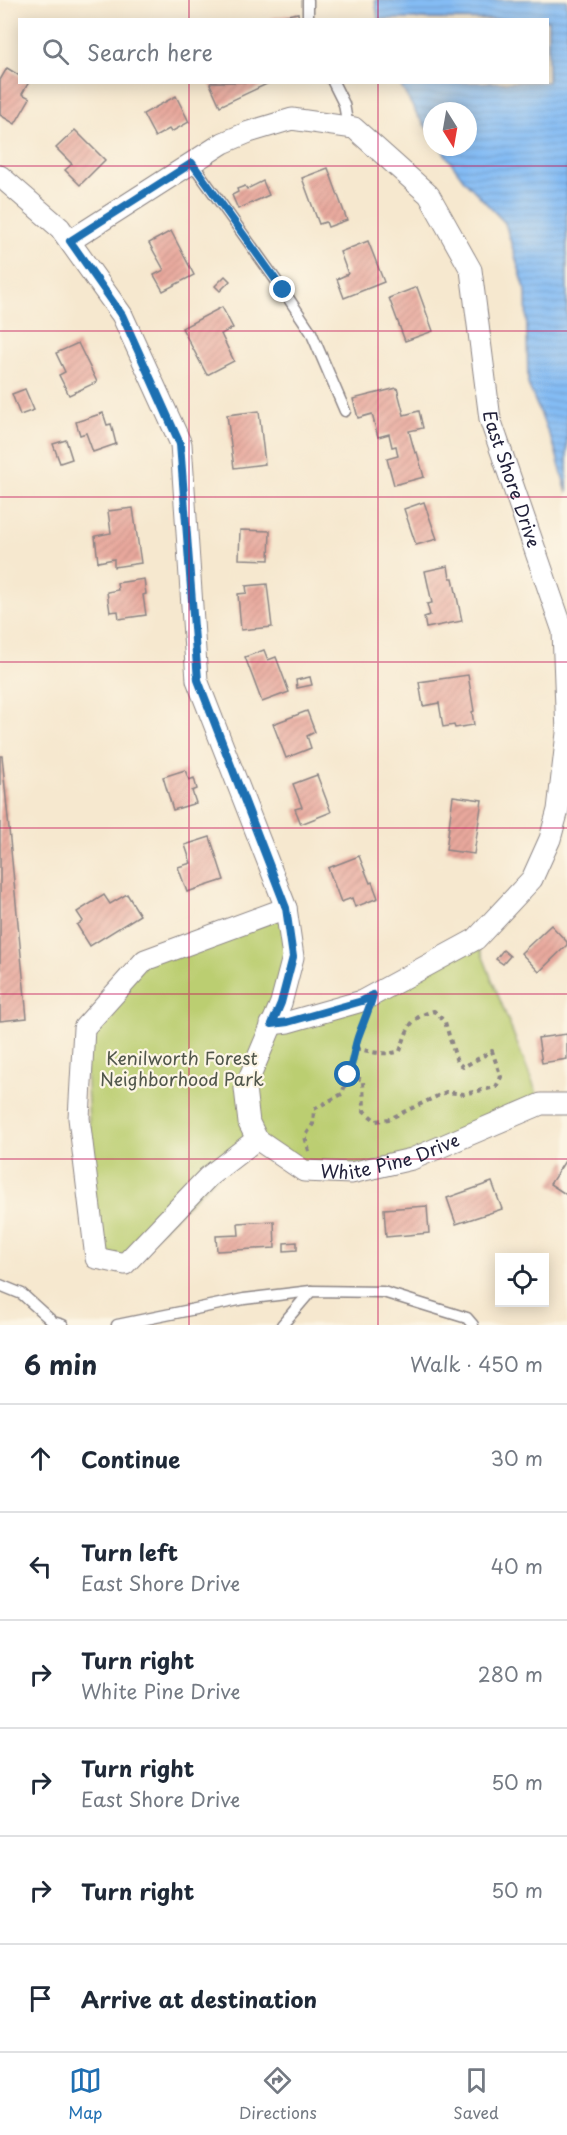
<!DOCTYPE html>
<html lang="en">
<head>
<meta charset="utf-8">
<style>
  body { margin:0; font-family:"Playpen Sans",sans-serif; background:#f6f6f7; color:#1f2937 }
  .controls { position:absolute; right:18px; bottom:18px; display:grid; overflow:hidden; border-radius:0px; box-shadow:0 3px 15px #0003 }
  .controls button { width:54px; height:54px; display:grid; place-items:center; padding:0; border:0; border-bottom:2px solid #e0e1e3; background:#fff; color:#1f2937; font:30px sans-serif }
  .compass { position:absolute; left:423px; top:102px; width:54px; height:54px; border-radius:50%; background:#fff; box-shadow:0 3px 15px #0003; rotate:169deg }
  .stop { position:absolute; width:18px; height:18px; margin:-14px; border:4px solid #1f6fb2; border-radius:50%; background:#fff }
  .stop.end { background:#1f6fb2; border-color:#fff; box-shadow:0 2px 6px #0008 }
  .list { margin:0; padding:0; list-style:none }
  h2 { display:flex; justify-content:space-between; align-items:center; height:78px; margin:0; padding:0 24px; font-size:26px }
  h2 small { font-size:20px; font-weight:400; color:#747a83 }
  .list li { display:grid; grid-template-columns:39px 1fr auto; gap:18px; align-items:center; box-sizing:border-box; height:108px; padding:0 24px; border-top:2px solid #e0e1e3 }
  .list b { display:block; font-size:22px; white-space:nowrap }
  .list p { margin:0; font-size:20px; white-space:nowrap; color:#747a83 }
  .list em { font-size:20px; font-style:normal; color:#747a83 }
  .icon { flex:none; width:33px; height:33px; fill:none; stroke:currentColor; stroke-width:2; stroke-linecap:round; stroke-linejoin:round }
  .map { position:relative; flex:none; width:567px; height:1325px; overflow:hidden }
  .search { position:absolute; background:#fff; box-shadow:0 3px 15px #0003; left:18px; right:18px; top:18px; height:66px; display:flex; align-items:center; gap:15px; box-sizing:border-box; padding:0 21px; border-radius:0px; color:#747a83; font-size:22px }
  .sheet { height:726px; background:#fff }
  nav { display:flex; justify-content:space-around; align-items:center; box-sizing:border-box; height:84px; border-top:2px solid #e0e1e3; background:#fff; font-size:16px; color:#747a83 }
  nav a { display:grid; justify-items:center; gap:3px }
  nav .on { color:#1f6fb2 }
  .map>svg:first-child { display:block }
  .green { fill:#bbce71; stroke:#6e7856; stroke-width:1.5 }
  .water { fill:url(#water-rules); stroke:#536f98; stroke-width:1.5 }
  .building { fill:url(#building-hatch) }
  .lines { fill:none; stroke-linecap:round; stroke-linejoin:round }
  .service-casing { stroke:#8c8585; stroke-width:13 }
  .minor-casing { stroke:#8c8585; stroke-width:23 }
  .path { stroke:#8c8585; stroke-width:4; stroke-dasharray:4.5 4.5; stroke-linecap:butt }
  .service { stroke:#fff; stroke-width:10 }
  .minor { stroke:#fff; stroke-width:21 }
  .route { stroke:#1f6fb2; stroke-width:8 }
  .grid { fill:none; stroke:#c2185b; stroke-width:1.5; stroke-opacity:0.55 }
  .labels { text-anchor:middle; stroke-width:4.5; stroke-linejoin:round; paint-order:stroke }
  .street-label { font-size:18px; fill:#22223b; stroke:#fcf5e5 }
  .park-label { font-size:18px; fill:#50564b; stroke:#fcf5e5 }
</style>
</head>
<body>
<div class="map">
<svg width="567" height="1325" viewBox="0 0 567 1325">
  <defs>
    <pattern id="water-rules" width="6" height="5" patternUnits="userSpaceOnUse" patternTransform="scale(1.5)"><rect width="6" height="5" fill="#84bcf4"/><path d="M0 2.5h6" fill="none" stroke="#72a1d2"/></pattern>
    <pattern id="building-hatch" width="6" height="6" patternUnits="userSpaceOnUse" patternTransform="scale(1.5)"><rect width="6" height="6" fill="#e8a89c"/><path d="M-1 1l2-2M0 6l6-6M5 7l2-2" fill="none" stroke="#c79087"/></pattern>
  </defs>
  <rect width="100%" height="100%" fill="#fcf5e5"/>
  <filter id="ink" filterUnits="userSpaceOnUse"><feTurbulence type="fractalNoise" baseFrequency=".0167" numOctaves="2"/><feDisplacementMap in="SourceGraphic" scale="12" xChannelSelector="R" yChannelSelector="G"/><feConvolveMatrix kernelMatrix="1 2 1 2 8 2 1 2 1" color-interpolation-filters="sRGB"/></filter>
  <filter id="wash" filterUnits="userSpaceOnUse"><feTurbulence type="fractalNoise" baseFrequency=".008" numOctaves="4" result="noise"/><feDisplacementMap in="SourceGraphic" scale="24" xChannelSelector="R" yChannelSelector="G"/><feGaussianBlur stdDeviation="1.35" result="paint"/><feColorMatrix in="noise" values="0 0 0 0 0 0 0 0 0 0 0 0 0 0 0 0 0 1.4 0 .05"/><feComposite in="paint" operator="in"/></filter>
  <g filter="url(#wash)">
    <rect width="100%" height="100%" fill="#f6e8cf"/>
    <path class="green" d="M286,908L293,957L272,1023L362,1001L476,939L541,1104L412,1159L304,1171L257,1139L125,1264L96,1258L84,1028L145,960Z"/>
    <path class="water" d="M375,0H567V493L555,449L528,384L526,292L505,223L464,180L440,147H468V111H432V135L418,116L399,83L548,82V20L378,19Z"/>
    <g id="blocks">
      <g class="building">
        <path d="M298,13L299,20H271V18Z"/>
        <path d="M7,68L20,76V82H29L22,94L30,98L15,124L0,115V80Z"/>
        <path d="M212,82H271L220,106L210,84Z"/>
        <path d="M176,96L189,122L171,132L169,129L155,137L143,114Z"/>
        <path d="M75,130L105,160L80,185L65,170L72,164L56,148Z"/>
        <path d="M328,168L347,220L328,227L326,222L319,224L302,178Z"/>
        <path d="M263,181L269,195L238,209L232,195L238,192L237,189L245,186L247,189Z"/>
        <path d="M171,231L194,275L163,291L154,275L164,270L149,243Z"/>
        <path d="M368,241L384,282L344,298L337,279L348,274L340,252Z"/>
        <path d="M225,276L230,281L220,291L215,286Z"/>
        <path d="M417,287L433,331L405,341L389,298Z"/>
        <path d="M222,307L233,328L221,334L234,361L207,375L182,328Z"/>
        <path d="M78,343L97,382L69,395L59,375L65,372L56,353Z"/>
        <path d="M397,388L404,415L419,411L423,428L409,431L415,453L417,452L424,477L394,485L387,459L398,456L396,446L392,447L389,434L378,437L372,414L358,418L353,399Z"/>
        <path d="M25,389L34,410L20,415L12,394Z"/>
        <path d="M259,411L265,464L234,468L227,415Z"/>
        <path d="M103,413L107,425L111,424L116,444L93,452L86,433L80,435L76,422Z"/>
        <path d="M66,440L72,459L60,463L53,444Z"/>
        <path d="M424,502L437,539L416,545L404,509Z"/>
        <path d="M133,508L141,563L114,567V559L98,562L95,536L111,533L108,511Z"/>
        <path d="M240,530L270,531L269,560L239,559Z"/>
        <path d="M448,566L450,578H453L462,621L426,628L424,617L430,615L427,604L432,603L425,571Z"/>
        <path d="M144,579L146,594L143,595L146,615L119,619L118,611L110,612L107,592L118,590L117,583Z"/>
        <path d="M267,584L272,627L241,630L238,594L247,593L246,586Z"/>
        <path d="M264,650L268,660L276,657L289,692L262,702L245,657Z"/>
        <path d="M468,675L474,711L472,712L474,725L455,728L454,725L443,727L439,703L423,706L419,682Z"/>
        <path d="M310,677L312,685L297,688L296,680Z"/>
        <path d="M307,711L315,732L307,736L311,748L286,758L273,724Z"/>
        <path d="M0,756H2L27,1018L0,1021Z"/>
        <path d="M185,770L189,780L194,778L197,789L192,791L196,803L173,810L163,777Z"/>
        <path d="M317,775L331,812L301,824L295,809L302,807L293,784Z"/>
        <path d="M453,796L482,800L474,854L446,850Z"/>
        <path d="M210,837L224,880L187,892L178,867L191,863L185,845Z"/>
        <path d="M359,856L370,883L372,882L378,898L355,907L352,898L341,902L328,868Z"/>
        <path d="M127,894L140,915L90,946L77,925L83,921L77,912L104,895L110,904Z"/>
        <path d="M551,925L567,942V945L539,972L521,953Z"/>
        <path d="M503,950L510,956L503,964L496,959Z"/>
        <path d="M567,1034V1059L542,1063L538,1038Z"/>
        <path d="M565,1161L567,1162V1195L550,1184Z"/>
        <path d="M492,1182L502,1209L456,1224L447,1198Z"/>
        <path d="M427,1206L429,1233L386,1237L384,1209Z"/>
        <path d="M274,1221L275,1248L217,1251L216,1236L239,1235L238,1223Z"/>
        <path d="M297,1242V1250L284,1251V1243Z"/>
      </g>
    </g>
  </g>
  <g filter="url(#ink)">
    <use href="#blocks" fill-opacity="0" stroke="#8c8585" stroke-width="1.5"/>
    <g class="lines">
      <defs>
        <g id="service">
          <path d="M308,20V0"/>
          <path d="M333,82L344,104L348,127"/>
          <path d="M192,163L283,290L311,332L345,411"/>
          <path d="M0,1285L22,1294L53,1322L63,1325"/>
          <path d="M117,1325L244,1299L311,1291L383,1292L467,1318L473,1325"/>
          <path d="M282,1325L311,1291"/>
        </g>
        <g id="minor">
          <path id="s1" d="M0,176L60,228L122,315L181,444L197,680L286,908L293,957L281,1003L245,1088L249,1123L257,1139L304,1171L351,1173L412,1159L541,1104H567"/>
          <path id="s2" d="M70,241L223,143L249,132L292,119L354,128L429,195L471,270L490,419L563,631L567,733L558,810L550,839L532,879L476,939L362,1001L288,1022L271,1024"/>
          <path d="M257,1139L208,1177L125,1264L96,1258L79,1118L84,1028L145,960L286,908"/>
        </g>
      </defs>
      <use href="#service" class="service-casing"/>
      <use href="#minor" class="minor-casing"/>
      <g class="path">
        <path d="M348,1075L363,1080L364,1111L376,1121L389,1119L446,1092L464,1094L496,1087L501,1077L492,1051L463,1067L457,1062L445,1022L434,1011C409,1017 408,1029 400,1051C385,1056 371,1052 356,1048"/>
        <path d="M309,1151L305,1137L313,1124L314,1109L342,1094L355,1054L357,1039L365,1020"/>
      </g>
      <use href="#service" class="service"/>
      <use href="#minor" class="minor"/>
    </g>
  </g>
  <g class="lines" filter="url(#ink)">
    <path class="route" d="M283,290L192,163L70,241L122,315L180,444L198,680L286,908L293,957L281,1003L272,1024L288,1022L362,1001L373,995C369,1010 363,1023 358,1037C354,1049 353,1062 348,1075"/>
  </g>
  <path class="grid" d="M189,0V20M378,0V20M189,82V1325M378,82V1325M0,166H567M0,331H567M0,497H567M0,662H567M0,828H567M0,994H567M0,1159H567"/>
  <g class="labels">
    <g class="street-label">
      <text dy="6" stroke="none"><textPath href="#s2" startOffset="718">East Shore Drive</textPath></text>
      <text dy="6" stroke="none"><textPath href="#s1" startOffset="1197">White Pine Drive</textPath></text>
    </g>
    <g class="park-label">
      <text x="182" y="1065">Kenilworth Forest<tspan x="182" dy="21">Neighborhood Park</tspan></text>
    </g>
  </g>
</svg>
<div class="controls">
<button><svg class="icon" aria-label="locate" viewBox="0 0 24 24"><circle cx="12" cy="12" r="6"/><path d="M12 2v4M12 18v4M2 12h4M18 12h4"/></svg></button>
</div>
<svg class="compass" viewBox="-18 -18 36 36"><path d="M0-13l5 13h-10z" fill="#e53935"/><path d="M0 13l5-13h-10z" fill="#747a83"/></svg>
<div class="stop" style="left:348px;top:1075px"></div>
<div class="stop end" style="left:283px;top:290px"></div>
<div class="search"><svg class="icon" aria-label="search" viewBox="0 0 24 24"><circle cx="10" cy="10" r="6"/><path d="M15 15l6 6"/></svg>Search here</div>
</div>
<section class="sheet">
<h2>6 min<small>Walk · 450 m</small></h2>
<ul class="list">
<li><svg class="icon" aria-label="ahead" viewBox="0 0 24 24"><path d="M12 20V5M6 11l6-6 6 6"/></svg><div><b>Continue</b></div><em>30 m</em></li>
<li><svg class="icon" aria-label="left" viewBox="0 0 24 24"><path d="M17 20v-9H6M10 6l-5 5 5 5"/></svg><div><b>Turn left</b><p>East Shore Drive</p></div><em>40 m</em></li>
<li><svg class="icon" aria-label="right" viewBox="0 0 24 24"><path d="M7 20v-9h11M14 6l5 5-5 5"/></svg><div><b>Turn right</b><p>White Pine Drive</p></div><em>280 m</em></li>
<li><svg class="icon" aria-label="right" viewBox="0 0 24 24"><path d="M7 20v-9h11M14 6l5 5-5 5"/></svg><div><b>Turn right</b><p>East Shore Drive</p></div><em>50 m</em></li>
<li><svg class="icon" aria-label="right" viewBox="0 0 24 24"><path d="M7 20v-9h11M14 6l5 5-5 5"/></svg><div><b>Turn right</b></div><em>50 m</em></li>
<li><svg class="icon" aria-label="arrive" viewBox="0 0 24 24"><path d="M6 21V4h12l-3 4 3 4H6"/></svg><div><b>Arrive at destination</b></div></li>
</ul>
</section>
<nav>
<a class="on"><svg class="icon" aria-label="map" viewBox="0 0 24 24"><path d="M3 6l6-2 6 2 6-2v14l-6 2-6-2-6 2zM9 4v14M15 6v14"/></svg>Map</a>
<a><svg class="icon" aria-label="directions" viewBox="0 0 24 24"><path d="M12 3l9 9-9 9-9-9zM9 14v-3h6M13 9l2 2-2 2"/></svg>Directions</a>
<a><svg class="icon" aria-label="saved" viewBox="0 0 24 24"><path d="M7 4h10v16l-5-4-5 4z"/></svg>Saved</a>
</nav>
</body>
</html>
